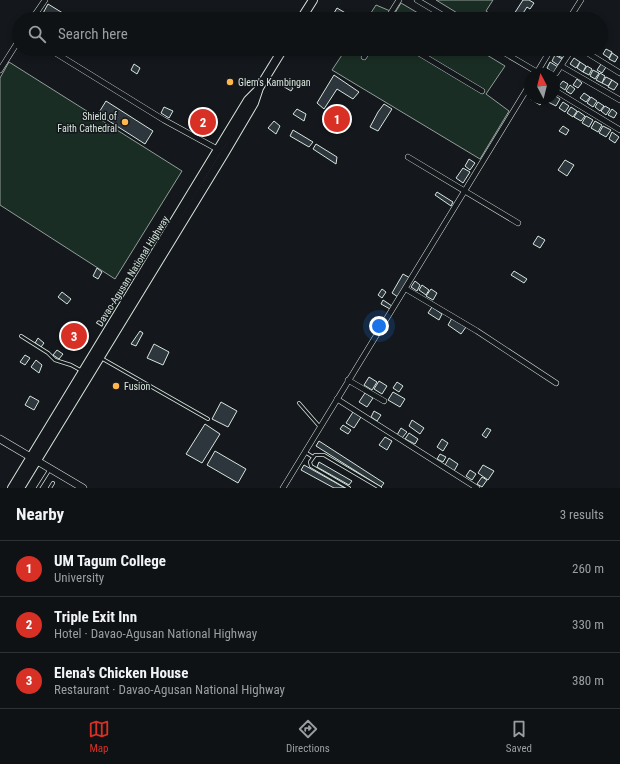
<!DOCTYPE html>
<html lang="en">
<head>
<meta charset="utf-8">
<style>
  body { margin:0; font-family:"Roboto Condensed",sans-serif; background:#181b1e; color:#f1f3f6 }
  .compass { position:absolute; left:524px; top:68px; width:36px; height:36px; border-radius:50%; background:#0f1215; box-shadow:0 2px 6px #0003; rotate:353deg }
  .you { position:absolute; left:379px; top:326px; width:14px; height:14px; margin:-10px; border:3px solid #fff; border-radius:50%; background:#1a73e8; box-shadow:0 0 0 6px #1a73e833 }
  .badge { display:grid; place-items:center; width:26px; height:26px; border-radius:50%; background:#d93025; color:#fff; font-size:13px; font-weight:700 }
  .pin { position:absolute; translate:-50% -50%; border:2px solid #fff; box-shadow:0 1px 4px #0006 }
  .list { margin:0; padding:0; list-style:none }
  h2 { display:flex; justify-content:space-between; align-items:center; height:52px; margin:0; padding:0 16px; font-size:17px }
  h2 small { font-size:13px; font-weight:400; color:#9b9ea0 }
  .list li { display:grid; grid-template-columns:26px 1fr auto; gap:12px; align-items:center; box-sizing:border-box; height:56px; padding:0 16px; border-top:1px solid #2f3234 }
  .list b { display:block; font-size:15px; white-space:nowrap }
  .list p { margin:0; font-size:13px; white-space:nowrap; color:#9b9ea0 }
  .list em { font-size:13px; font-style:normal; color:#9b9ea0 }
  .icon { flex:none; width:22px; height:22px; fill:none; stroke:currentColor; stroke-width:2; stroke-linecap:round; stroke-linejoin:round }
  .map { position:relative; flex:none; width:620px; height:488px; overflow:hidden }
  .search { position:absolute; background:#0f1215; box-shadow:0 2px 6px #0003; left:12px; right:12px; top:12px; height:44px; display:flex; align-items:center; gap:10px; box-sizing:border-box; padding:0 14px; border-radius:22px; color:#9b9ea0; font-size:15px }
  .sheet { height:220px; background:#0f1215 }
  nav { display:flex; justify-content:space-around; align-items:center; box-sizing:border-box; height:56px; border-top:1px solid #2f3234; background:#0f1215; font-size:11px; color:#9b9ea0 }
  nav a { display:grid; justify-items:center; gap:2px }
  nav .on { color:#d93025 }
  .map>svg:first-child { display:block }
  .green { fill:#1a2d24; stroke:#939e99 }
  .building { fill:#2c363c; stroke:#d8e6dc }
  .lines { fill:none; stroke-linecap:round; stroke-linejoin:round }
  .service-casing { stroke:#d8e6dc; stroke-width:4 }
  .minor-casing { stroke:#d8e6dc; stroke-width:6 }
  .secondary-casing { stroke:#d8e6dc; stroke-width:8 }
  .trunk-casing { stroke:#d8e6dc; stroke-width:10 }
  .service { stroke:#14181c; stroke-width:2.5 }
  .minor { stroke:#14181c; stroke-width:5 }
  .secondary { stroke:#14181c; stroke-width:7 }
  .trunk { stroke:#14181c; stroke-width:8 }
  .poi-dot { fill:#ffb74d; stroke:#14181c; stroke-width:1.5 }
  .labels { text-anchor:middle; stroke-width:3; stroke-linejoin:round; paint-order:stroke }
  .poi-label { font-size:10px; fill:#d8e6dc; stroke:#14181c; text-anchor:start }
  .street-label { font-size:10px; fill:#d8e6dc; stroke:#14181c }
</style>
</head>
<body>
<div class="map">
<svg width="620" height="488" viewBox="0 0 620 488">
  <rect width="100%" height="100%" fill="#14181c"/>
  <g class="green">
    <path d="M436,0H493L486,11L498,19H467Z"/>
    <path d="M401,3L428,19H367L376,5L395,13Z"/>
    <path d="M346,49H477L505,66L486,94L509,111L480,159L332,70Z"/>
    <path d="M9,62L182,171L115,279L0,205V78Z"/>
  </g>
  <g class="building">
    <path d="M523,0H529L534,3L530,9L527,7L520,18L514,14Z"/>
    <path d="M48,4L66,15L65,19H51L42,15Z"/>
    <path d="M337,8L354,18V19H343L334,13Z"/>
    <path d="M560,49L566,53L563,58L556,55Z"/>
    <path d="M606,49L612,52L609,58L603,54Z"/>
    <path d="M612,53L618,57L615,62L609,59Z"/>
    <path d="M555,55L562,59L558,65L552,61Z"/>
    <path d="M574,58L580,62L576,68L570,64Z"/>
    <path d="M550,62L558,67L554,73L547,68Z"/>
    <path d="M580,62L586,66L583,72L577,68Z"/>
    <path d="M134,64L140,68L137,74L131,70Z"/>
    <path d="M601,64L606,67L602,73L597,70Z"/>
    <path d="M587,66L592,69L589,75L583,72Z"/>
    <path d="M593,70L599,73L595,79L590,76Z"/>
    <path d="M600,73L605,76L602,83L596,80Z"/>
    <path d="M334,75L359,92L353,99L337,89L324,109L317,103Z"/>
    <path d="M606,77L612,80L608,86L602,83Z"/>
    <path d="M577,79L582,83L578,88L573,85Z"/>
    <path d="M612,80L618,84L614,90L608,87Z"/>
    <path d="M563,81L568,84L565,90L559,86Z"/>
    <path d="M284,82L293,88L291,91L281,85Z"/>
    <path d="M570,85L575,89L571,94L566,91Z"/>
    <path d="M584,93L590,97L586,102L580,98Z"/>
    <path d="M554,95L560,99L556,106L548,102L551,98H554Z"/>
    <path d="M591,97L597,101L593,107L587,103Z"/>
    <path d="M531,98H536L542,102L540,105L530,99Z"/>
    <path d="M106,101L153,131L145,144L98,114Z"/>
    <path d="M563,102L569,106L565,112L559,108Z"/>
    <path d="M598,102L604,106L600,111L595,107Z"/>
    <path d="M384,104L392,109L378,131L370,127L378,112Z"/>
    <path d="M605,106L610,109L606,115L601,111Z"/>
    <path d="M164,107L173,111L169,118L161,113Z"/>
    <path d="M571,107L577,111L573,117L567,113Z"/>
    <path d="M297,109L306,114L304,121L293,114Z"/>
    <path d="M612,109L617,113L614,118L608,115Z"/>
    <path d="M578,111L585,116L581,121L574,117Z"/>
    <path d="M586,116L593,120L589,127L582,123Z"/>
    <path d="M274,121L280,126L276,134L268,128Z"/>
    <path d="M595,121L602,125L598,132L591,128Z"/>
    <path d="M563,126L569,130L566,135L559,131Z"/>
    <path d="M603,126L611,130L606,137L599,133Z"/>
    <path d="M293,130L313,142L309,147L290,136Z"/>
    <path d="M612,132L619,137L615,143L609,139Z"/>
    <path d="M316,144L337,157L336,164L313,149Z"/>
    <path d="M469,159L475,163L470,170L465,166Z"/>
    <path d="M565,160L574,165L567,176L558,170Z"/>
    <path d="M463,168L470,172L463,183L456,178Z"/>
    <path d="M437,192L453,202L451,206L435,195Z"/>
    <path d="M538,236L545,240L540,248L533,244Z"/>
    <path d="M97,268L102,272L98,279L93,276Z"/>
    <path d="M514,271L527,279L524,283L511,275Z"/>
    <path d="M403,274L410,278L398,297L392,293Z"/>
    <path d="M415,281L420,285L417,291L411,287Z"/>
    <path d="M422,285L429,290L426,295L419,290Z"/>
    <path d="M382,289L386,292L382,298L378,295Z"/>
    <path d="M431,289L437,293L433,300L426,296Z"/>
    <path d="M62,292L71,299L67,304L58,297Z"/>
    <path d="M383,300L392,306L390,309L381,304Z"/>
    <path d="M432,307L442,314L439,320L428,313Z"/>
    <path d="M452,318L466,327L461,334L448,325Z"/>
    <path d="M68,329L81,337L76,346L63,337Z"/>
    <path d="M140,331L143,333L136,346L131,344Z"/>
    <path d="M38,338L44,343L41,347L35,343Z"/>
    <path d="M154,344L169,352L163,365L147,358Z"/>
    <path d="M57,350L63,354L59,359L53,355Z"/>
    <path d="M25,355L30,358L25,365L20,362Z"/>
    <path d="M36,360L42,365L39,373L31,367Z"/>
    <path d="M369,377L377,382L372,390L364,385Z"/>
    <path d="M379,381L387,386L382,394L374,389Z"/>
    <path d="M397,382L403,386L399,392L393,388Z"/>
    <path d="M393,392L405,399L400,407L388,400Z"/>
    <path d="M365,393L373,398L367,407L359,402Z"/>
    <path d="M30,396L39,401L34,410L25,405Z"/>
    <path d="M221,402L237,411L228,427L212,419Z"/>
    <path d="M374,411L381,415L377,421L371,417Z"/>
    <path d="M353,412L361,417L354,428L346,423Z"/>
    <path d="M412,420L424,428L420,434L409,426Z"/>
    <path d="M205,424L220,434L202,463L186,454Z"/>
    <path d="M343,425L351,430L348,434L340,429Z"/>
    <path d="M401,428L407,432L402,438L397,435Z"/>
    <path d="M487,428L491,430L486,438L482,435Z"/>
    <path d="M409,433L418,439L415,444L405,439Z"/>
    <path d="M385,437L392,441L387,450L379,445Z"/>
    <path d="M442,439L448,443L443,451L437,447Z"/>
    <path d="M319,441L384,483L381,487L316,446Z"/>
    <path d="M215,451L246,469L238,483L207,465Z"/>
    <path d="M440,454L446,457L443,462L437,459Z"/>
    <path d="M449,458L458,464L454,471L445,465Z"/>
    <path d="M319,462L352,481L349,485L317,467Z"/>
    <path d="M304,465L345,488H334L301,470Z"/>
    <path d="M483,465L494,471L488,480L478,473Z"/>
    <path d="M470,470L476,474L472,480L466,476Z"/>
    <path d="M482,477L487,480L482,487L477,484Z"/>
  </g>
  <g class="lines">
    <defs>
      <g id="service">
        <path d="M21,336L48,353L55,360L71,365L82,371"/>
        <path d="M101,358L208,419"/>
        <path d="M299,403L320,427"/>
        <path d="M305,452L313,457"/>
        <path d="M38,488L50,469"/>
        <path d="M50,488L53,483"/>
        <path d="M349,488L311,466L310,462L315,455H324L380,488"/>
      </g>
      <g id="minor">
        <path d="M417,0L449,19"/>
        <path d="M32,19L45,0"/>
        <path d="M387,19L399,0"/>
        <path d="M569,19L581,0"/>
        <path d="M49,49L164,120L219,150"/>
        <path d="M412,49L482,91"/>
        <path d="M498,49L537,72"/>
        <path d="M581,49L620,73"/>
        <path d="M364,57L369,49"/>
        <path d="M561,66L620,100"/>
        <path d="M0,70L19,40"/>
        <path d="M556,73L572,49"/>
        <path d="M536,74L551,49"/>
        <path d="M554,90L620,130"/>
        <path d="M408,157L518,223"/>
        <path d="M406,289L477,331L556,383"/>
        <path d="M348,380L384,401"/>
        <path d="M337,399L477,488"/>
        <path d="M283,488L530,84"/>
      </g>
      <path id="secondary" d="M0,439L83,488"/>
      <g id="trunk">
        <path d="M301,19L313,0"/>
        <path d="M12,488L248,100L257,91"/>
        <path d="M20,488L224,154L254,103L259,88L283,49"/>
      </g>
    </defs>
    <use href="#service" class="service-casing"/>
    <use href="#minor" class="minor-casing"/>
    <use href="#secondary" class="secondary-casing"/>
    <use href="#trunk" class="trunk-casing"/>
    <use href="#service" class="service"/>
    <use href="#minor" class="minor"/>
    <use href="#secondary" class="secondary"/>
    <use href="#trunk" class="trunk"/>
  </g>
  <g class="poi-dot">
    <circle cx="230" cy="82" r="4"/>
    <circle cx="125" cy="122" r="4"/>
    <circle cx="116" cy="386" r="4"/>
  </g>
  <g class="labels">
    <g class="poi-label">
      <text x="238" y="86">Glem's Kambingan</text>
      <text x="117" y="120" text-anchor="end">Shield of<tspan x="117" dy="12">Faith Cathedral</tspan></text>
      <text x="124" y="390">Fusion</text>
    </g>
    <g class="street-label">
      <text transform="translate(132 271) rotate(-58)" y="4">Davao-Agusan National Highway</text>
    </g>
  </g>
</svg>
<svg class="compass" viewBox="-18 -18 36 36"><path d="M0-13l5 13h-10z" fill="#e53935"/><path d="M0 13l5-13h-10z" fill="#9b9ea0"/></svg>
<div class="you"></div>
<div class="pin badge" style="left:337px;top:119px">1</div>
<div class="pin badge" style="left:203px;top:122px">2</div>
<div class="pin badge" style="left:74px;top:336px">3</div>
<div class="search"><svg class="icon" aria-label="search" viewBox="0 0 24 24"><circle cx="10" cy="10" r="6"/><path d="M15 15l6 6"/></svg>Search here</div>
</div>
<section class="sheet">
<h2>Nearby<small>3 results</small></h2>
<ul class="list">
<li><span class="badge">1</span><div><b>UM Tagum College</b><p>University</p></div><em>260 m</em></li>
<li><span class="badge">2</span><div><b>Triple Exit Inn</b><p>Hotel · Davao-Agusan National Highway</p></div><em>330 m</em></li>
<li><span class="badge">3</span><div><b>Elena's Chicken House</b><p>Restaurant · Davao-Agusan National Highway</p></div><em>380 m</em></li>
</ul>
</section>
<nav>
<a class="on"><svg class="icon" aria-label="map" viewBox="0 0 24 24"><path d="M3 6l6-2 6 2 6-2v14l-6 2-6-2-6 2zM9 4v14M15 6v14"/></svg>Map</a>
<a><svg class="icon" aria-label="directions" viewBox="0 0 24 24"><path d="M12 3l9 9-9 9-9-9zM9 14v-3h6M13 9l2 2-2 2"/></svg>Directions</a>
<a><svg class="icon" aria-label="saved" viewBox="0 0 24 24"><path d="M7 4h10v16l-5-4-5 4z"/></svg>Saved</a>
</nav>
</body>
</html>
